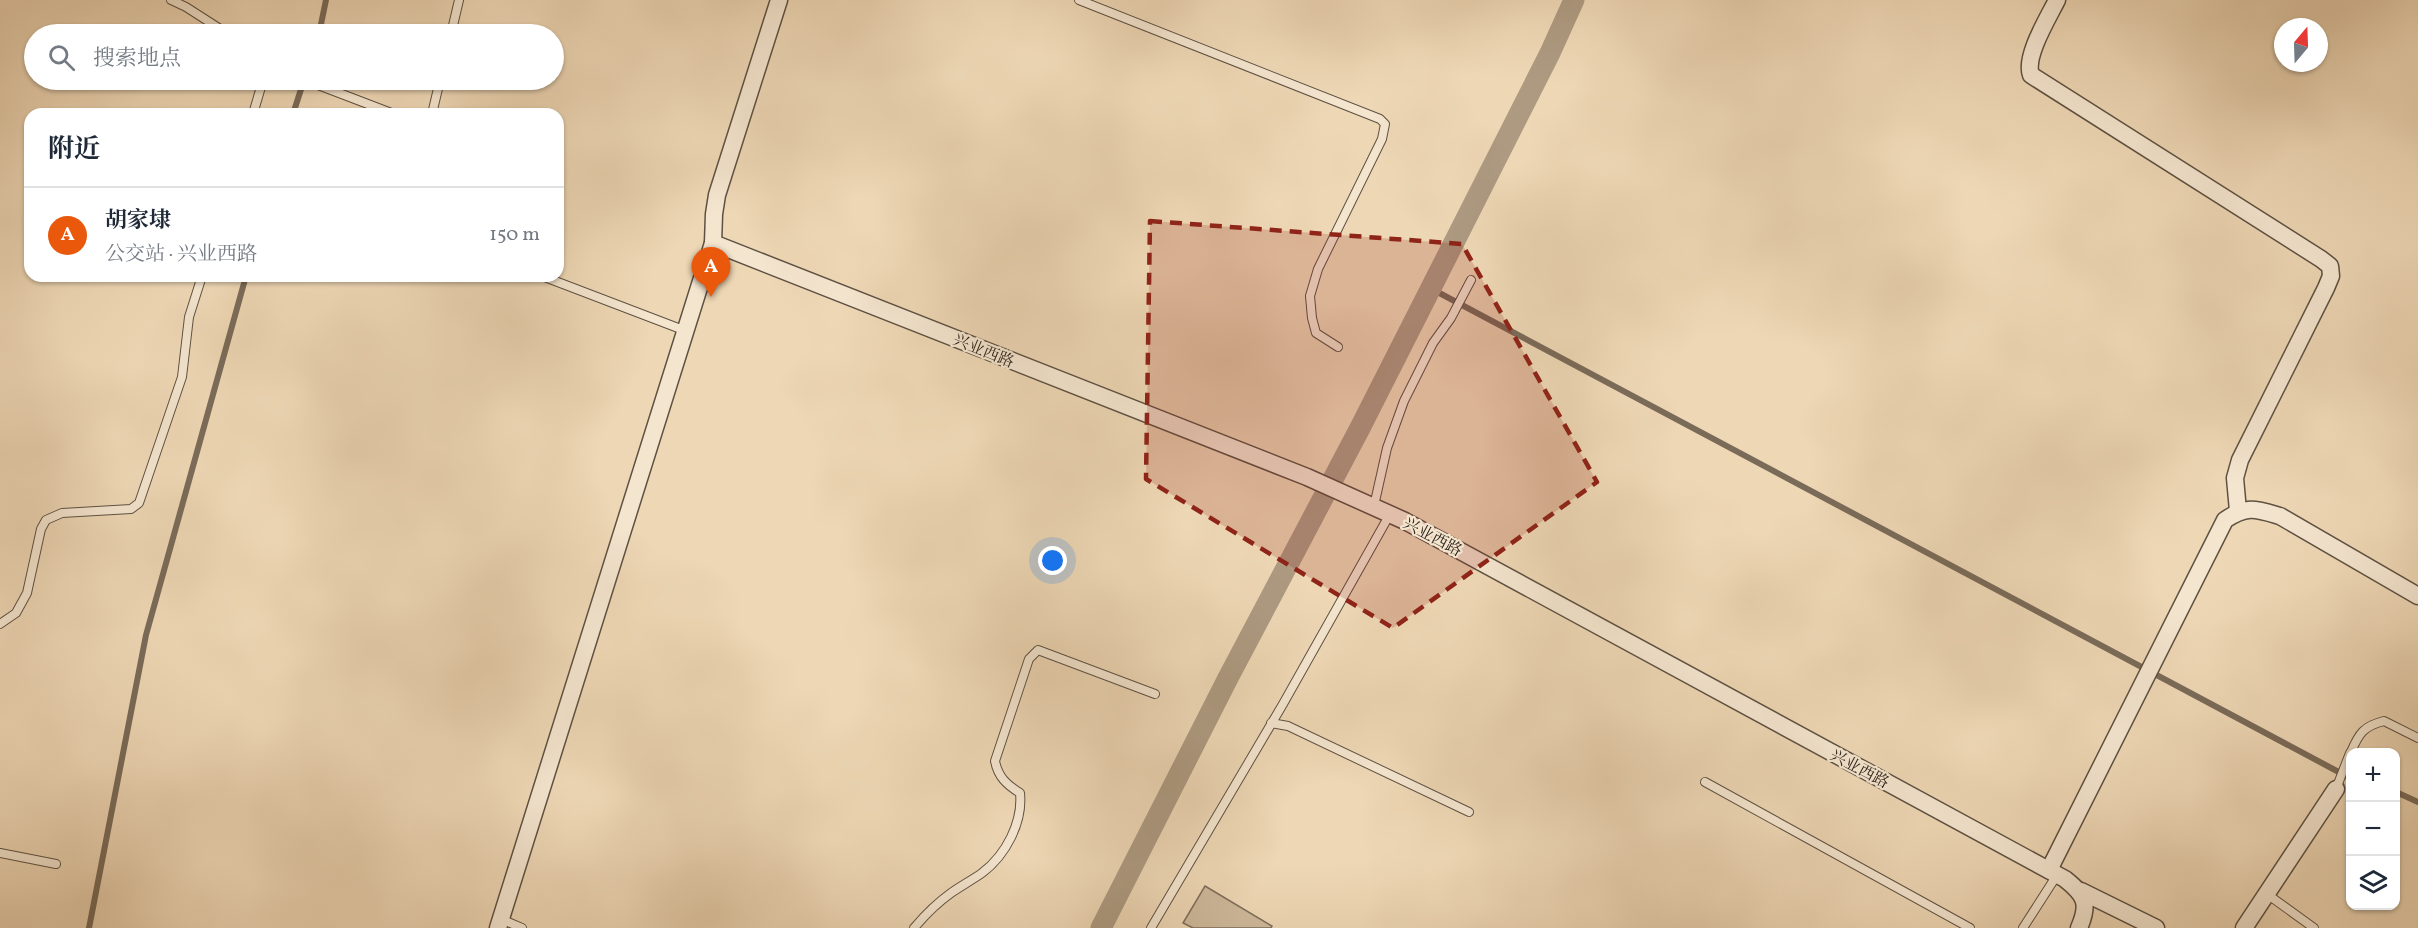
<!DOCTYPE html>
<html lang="zh">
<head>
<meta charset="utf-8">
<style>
  body { margin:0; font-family:Vollkorn,"Noto Serif SC",serif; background:#f6f6f7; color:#1f2937 }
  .controls { position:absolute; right:18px; bottom:18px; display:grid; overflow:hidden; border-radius:12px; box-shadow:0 2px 4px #0004 }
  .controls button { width:54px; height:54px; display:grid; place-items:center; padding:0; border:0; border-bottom:2px solid #e0e1e3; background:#fff; color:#1f2937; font:30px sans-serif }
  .compass { position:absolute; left:2274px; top:18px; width:54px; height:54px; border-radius:50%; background:#fff; box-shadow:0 2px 4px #0004; rotate:19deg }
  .you { position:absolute; left:1053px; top:561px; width:21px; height:21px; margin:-15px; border:4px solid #fff; border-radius:50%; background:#1a73e8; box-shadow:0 0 0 9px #1a73e833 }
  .badge { display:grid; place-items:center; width:39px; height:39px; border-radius:50%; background:#ea580c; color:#fff; font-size:20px; font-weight:700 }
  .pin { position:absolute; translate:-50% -50px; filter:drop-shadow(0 2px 3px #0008) }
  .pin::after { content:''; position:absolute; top:32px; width:21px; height:18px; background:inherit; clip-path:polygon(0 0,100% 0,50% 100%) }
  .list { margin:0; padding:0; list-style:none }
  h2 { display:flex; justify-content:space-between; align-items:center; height:78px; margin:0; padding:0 24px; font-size:26px }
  h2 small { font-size:20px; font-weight:400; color:#747a83 }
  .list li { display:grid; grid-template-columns:39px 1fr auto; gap:18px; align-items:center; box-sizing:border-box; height:96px; padding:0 24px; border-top:2px solid #e0e1e3 }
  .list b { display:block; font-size:22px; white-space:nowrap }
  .list p { margin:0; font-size:20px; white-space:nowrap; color:#747a83 }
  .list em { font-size:20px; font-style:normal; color:#747a83 }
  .icon { flex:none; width:33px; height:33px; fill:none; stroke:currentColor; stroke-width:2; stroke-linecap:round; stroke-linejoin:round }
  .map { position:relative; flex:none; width:2418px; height:928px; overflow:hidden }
  .search { position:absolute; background:#fff; box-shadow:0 2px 4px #0004; left:24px; top:24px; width:540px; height:66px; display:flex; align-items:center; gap:15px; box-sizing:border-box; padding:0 21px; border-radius:33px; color:#747a83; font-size:22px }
  .panel { position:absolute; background:#fff; box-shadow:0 2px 4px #0004; left:24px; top:108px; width:540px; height:174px; border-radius:18px }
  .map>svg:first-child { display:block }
  .green { fill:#cdb99b; stroke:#7e6e5c; stroke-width:1.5 }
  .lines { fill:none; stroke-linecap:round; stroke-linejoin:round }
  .stream { stroke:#7a6b59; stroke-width:6 }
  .canal { stroke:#ad9a81; stroke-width:21 }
  .service-casing { stroke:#5e5142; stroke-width:10 }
  .minor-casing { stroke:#5e5142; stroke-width:19 }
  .service { stroke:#f4e5cf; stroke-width:8 }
  .minor { stroke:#f4e5cf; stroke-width:16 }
  .marked { fill:#8f2418; fill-opacity:0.2; stroke:#8f2418; stroke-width:4.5; stroke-dasharray:12 8; stroke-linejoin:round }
  .labels { text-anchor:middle; stroke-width:4.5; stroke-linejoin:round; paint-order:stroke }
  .street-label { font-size:16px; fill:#2e241c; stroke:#f4e5cf }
</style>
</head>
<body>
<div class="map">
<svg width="2418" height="928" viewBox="0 0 2418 928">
  <rect width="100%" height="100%" fill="#eed7b5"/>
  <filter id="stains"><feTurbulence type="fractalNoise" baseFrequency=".00333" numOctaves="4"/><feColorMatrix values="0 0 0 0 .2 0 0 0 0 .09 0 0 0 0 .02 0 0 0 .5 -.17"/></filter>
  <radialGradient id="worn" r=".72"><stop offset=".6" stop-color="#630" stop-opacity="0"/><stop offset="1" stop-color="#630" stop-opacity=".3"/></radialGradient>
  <path class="green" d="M1205,886L1272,926L1271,928H1193L1183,923Z"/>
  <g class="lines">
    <g class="stream">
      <path d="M319,34L326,0"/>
      <path d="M293,114L304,80"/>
      <path d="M1430,288L2350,778"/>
      <path d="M2396,792L2418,802"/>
      <path d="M89,928L146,635L246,276"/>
    </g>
    <path class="canal" d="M1101,928L1228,678L1360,428L1550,53L1574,0"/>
    <defs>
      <g id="service">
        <path d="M171,0L186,7L228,34"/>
        <path d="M1079,0L1380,119L1385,124L1382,139L1318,269L1310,296L1312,318L1316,333L1338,347"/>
        <path d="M451,34L459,0"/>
        <path d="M305,80L394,114"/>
        <path d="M253,114L263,80"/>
        <path d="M432,114L440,80"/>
        <path d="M542,276L686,331"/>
        <path d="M1374,506L1387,448L1404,401L1433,343L1451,318L1471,280"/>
        <path d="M0,624L16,613L27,593L41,529L46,520L62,513L131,509L139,503L182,377L189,317L202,276"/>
        <path d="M1271,723L1288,726L1469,812"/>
        <path d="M2351,752C2359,733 2364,726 2384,721L2418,738"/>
        <path d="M1705,782L1970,928"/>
        <path d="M2336,789L2350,753"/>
        <path d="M0,853L56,864"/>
        <path d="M2267,894L2314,928"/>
        <path d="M501,919L522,928"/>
        <path d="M914,928C925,915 937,903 951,893C961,886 972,880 982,873C1006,855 1023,822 1020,793C1007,785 998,777 995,761L1029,659L1038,650L1155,694"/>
        <path d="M1151,928L1283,704L1390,514"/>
        <path d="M2023,928L2057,875"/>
      </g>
      <g id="minor">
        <path d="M2057,0C2048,18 2024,57 2031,75L2321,259L2330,266L2331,276L2326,288L2240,460L2235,478L2238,511"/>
        <path d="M713,243L1307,477L1405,521L2065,879C2085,895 2090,903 2079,928"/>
        <path d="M2049,870L2225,520C2247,505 2256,509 2280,516L2418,596"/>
        <path d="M2081,891L2156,928"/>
        <path d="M498,928L713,243L714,214L717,195L779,0"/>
        <path d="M2244,928L2336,789"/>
      </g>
    </defs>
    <use href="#service" class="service-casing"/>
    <use href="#minor" class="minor-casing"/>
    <use href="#service" class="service"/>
    <use href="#minor" class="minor"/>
  </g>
  <path class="marked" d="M1150,221L1462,244L1597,482L1393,628L1146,479Z"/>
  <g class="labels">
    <g class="street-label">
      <text transform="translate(984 350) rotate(22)" y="6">兴业西路</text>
      <text transform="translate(1433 536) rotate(28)" y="6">兴业西路</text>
      <text transform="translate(1860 768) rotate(28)" y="6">兴业西路</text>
    </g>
  </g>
  <rect width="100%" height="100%" filter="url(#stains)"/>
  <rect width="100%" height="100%" fill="url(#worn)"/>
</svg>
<div class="controls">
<button>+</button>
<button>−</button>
<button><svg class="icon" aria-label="layers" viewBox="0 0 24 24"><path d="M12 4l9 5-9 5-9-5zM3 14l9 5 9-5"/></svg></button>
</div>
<svg class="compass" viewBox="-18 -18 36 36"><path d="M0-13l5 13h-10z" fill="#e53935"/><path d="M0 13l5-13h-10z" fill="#747a83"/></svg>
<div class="you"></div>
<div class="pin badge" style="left:711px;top:297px">A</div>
<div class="search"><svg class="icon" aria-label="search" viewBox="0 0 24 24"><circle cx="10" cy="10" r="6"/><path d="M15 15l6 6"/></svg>搜索地点</div>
<section class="panel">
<h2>附近<small></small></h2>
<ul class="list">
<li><span class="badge">A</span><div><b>胡家埭</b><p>公交站 · 兴业西路</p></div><em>150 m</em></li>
</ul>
</section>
</div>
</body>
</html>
